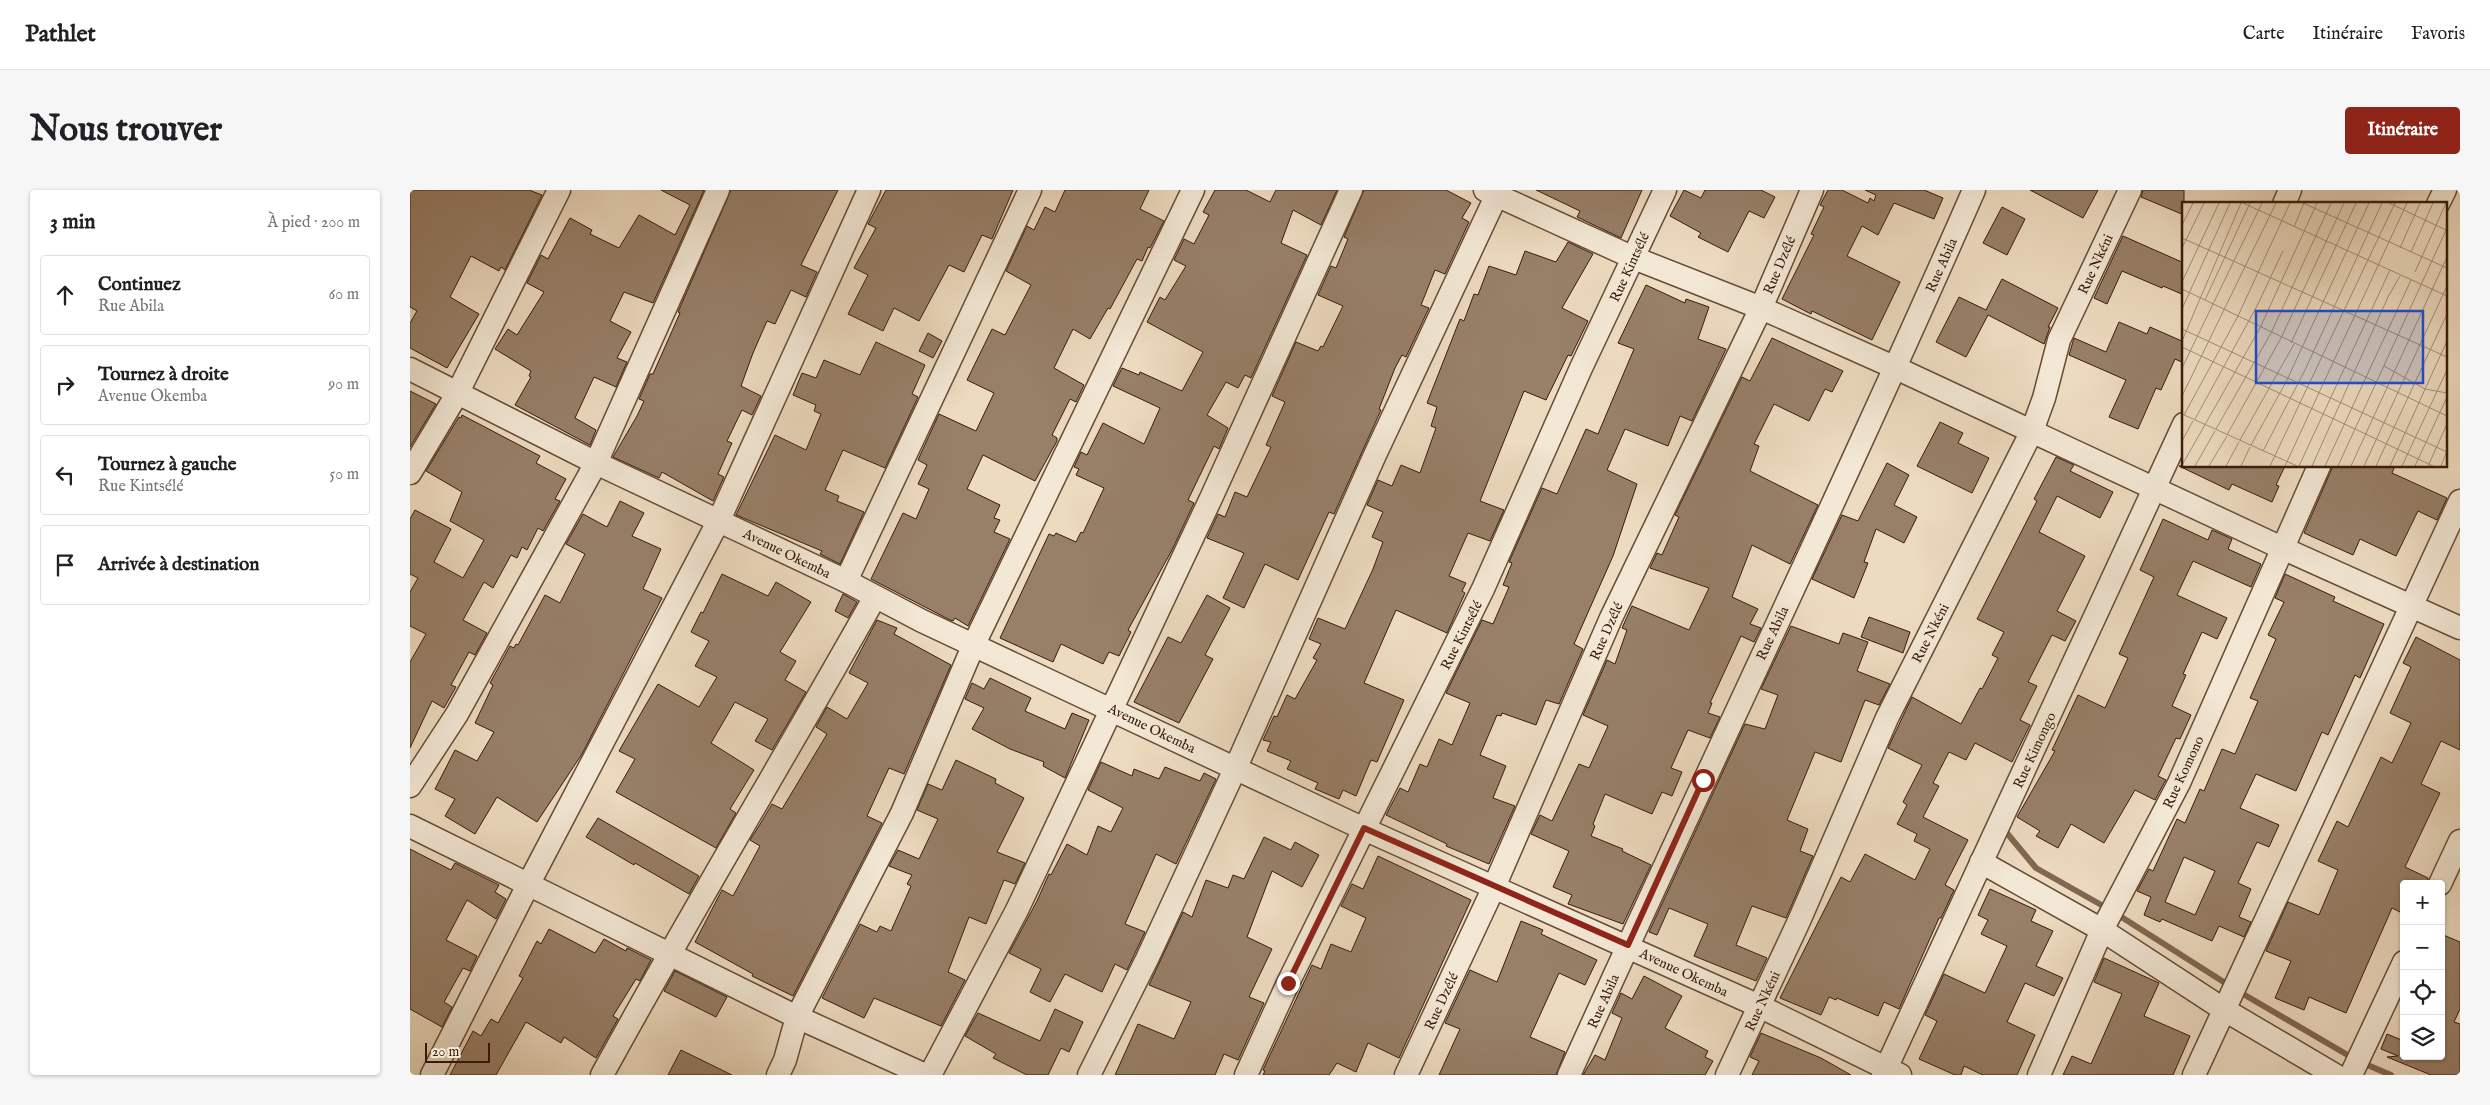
<!DOCTYPE html>
<html lang="fr">
<head>
<meta charset="utf-8">
<style>
  body { margin:0; font-family:"IM FELL English",serif; background:#f6f6f6; color:#202124 }
  .controls { position:absolute; right:15px; bottom:15px; display:grid; overflow:hidden; border-radius:5px; box-shadow:0 1px 4px #0004 }
  .controls button { width:45px; height:45px; display:grid; place-items:center; padding:0; border:0; border-bottom:1px solid #e0e0e0; background:#fff; color:#202124; font:25px sans-serif }
  .scale { position:absolute; left:15px; bottom:12px; width:65px; box-sizing:border-box; padding-left:5px; border:2px solid #3a1b08; border-top:0; font-size:14px; line-height:18px; white-space:nowrap; color:#3a1b08; -webkit-text-stroke:4px #f3e8d6; paint-order:stroke }
  .stop { position:absolute; width:15px; height:15px; margin:-11px; border:4px solid #8f2418; border-radius:50%; background:#fff }
  .stop.end { background:#8f2418; border-color:#fff; box-shadow:0 1px 5px #0008 }
  .list { margin:0; padding:0; list-style:none }
  h2 { display:flex; justify-content:space-between; align-items:center; height:65px; margin:0; padding:0 20px; font-size:21px }
  h2 small { font-size:16px; font-weight:400; color:#757577 }
  .list li { display:grid; grid-template-columns:32px 1fr auto; gap:15px; align-items:center; box-sizing:border-box; height:80px; margin:0 10px 10px; padding:0 10px; border:1px solid #e0e0e0; border-radius:5px }
  .list b { display:block; font-size:19px; white-space:nowrap }
  .list p { margin:0; font-size:16px; white-space:nowrap; color:#757577 }
  .list em { font-size:16px; font-style:normal; color:#757577 }
  .icon { flex:none; width:28px; height:28px; fill:none; stroke:currentColor; stroke-width:2; stroke-linecap:round; stroke-linejoin:round }
  .map { position:relative; flex:none; width:2050px; height:885px; overflow:hidden; border-radius:5px }
  header { display:flex; align-items:center; gap:30px; box-sizing:border-box; height:70px; padding:0 25px; background:#fff; border-bottom:1px solid #e0e0e0 }
  header strong { font-size:24px }
  nav { display:flex; gap:28px; margin-inline-start:auto; font-size:18px }
  .intro { display:flex; align-items:center; justify-content:space-between; box-sizing:border-box; height:120px; padding:0 30px }
  h1 { margin:0; font-size:35px }
  .button { padding:12px 22px; border-radius:5px; background:#8f2418; color:#fff; font-size:18px; font-weight:700 }
  main { display:flex; gap:30px; padding:0 30px }
  aside { flex:1; background:#fff; border-radius:5px; box-shadow:0 1px 4px #0004 }
  .map>svg:first-child { display:block }
  .lines { fill:none; stroke-linecap:round; stroke-linejoin:round }
  .stream { stroke:#816751; stroke-width:6 }
  .building { fill:#977f68; stroke:#3a1b08; fill-rule:evenodd }
  .minor-casing { stroke:#674b36; stroke-width:25 }
  .minor { stroke:#f3e8d6; stroke-width:22 }
  .route { stroke:#8f2418; stroke-width:6 }
  .labels { text-anchor:middle; stroke-width:4; stroke-linejoin:round; paint-order:stroke }
  .street-label { font-size:14px; fill:#3a1b08; stroke:#f3e8d6 }
  .inset-road { fill:none; stroke:#a58e76; stroke-width:1 }
  .view { fill:#1d4ed8; fill-opacity:0.15; stroke:#1d4ed8; stroke-width:2.5 }
  .inset-edge { fill:none; stroke:#3a1b08; stroke-width:2.5 }
</style>
</head>
<body>
<header>
<strong>Pathlet</strong>
<nav><a>Carte</a><a>Itinéraire</a><a>Favoris</a></nav>
</header>
<div class="intro"><h1>Nous trouver</h1><a class="button">Itinéraire</a></div>
<main>
<aside>
<h2>3 min<small>À pied · 200 m</small></h2>
<ul class="list">
<li><svg class="icon" aria-label="ahead" viewBox="0 0 24 24"><path d="M12 20V5M6 11l6-6 6 6"/></svg><div><b>Continuez</b><p>Rue Abila</p></div><em>60 m</em></li>
<li><svg class="icon" aria-label="right" viewBox="0 0 24 24"><path d="M7 20v-9h11M14 6l5 5-5 5"/></svg><div><b>Tournez à droite</b><p>Avenue Okemba</p></div><em>90 m</em></li>
<li><svg class="icon" aria-label="left" viewBox="0 0 24 24"><path d="M17 20v-9H6M10 6l-5 5 5 5"/></svg><div><b>Tournez à gauche</b><p>Rue Kintsélé</p></div><em>50 m</em></li>
<li><svg class="icon" aria-label="arrive" viewBox="0 0 24 24"><path d="M6 21V4h12l-3 4 3 4H6"/></svg><div><b>Arrivée à destination</b></div></li>
</ul>
</aside>
<div class="map">
<svg width="2050" height="885" viewBox="0 0 2050 885">
  <rect width="100%" height="100%" fill="#eddbc0"/>
  <filter id="stains"><feTurbulence type="fractalNoise" baseFrequency=".004" numOctaves="4"/><feColorMatrix values="0 0 0 0 .2 0 0 0 0 .09 0 0 0 0 .02 0 0 0 .5 -.17"/></filter>
  <radialGradient id="worn" r=".72"><stop offset=".6" stop-color="#630" stop-opacity="0"/><stop offset="1" stop-color="#630" stop-opacity=".3"/></radialGradient>
  <g class="lines">
    <g class="stream">
      <path d="M1596,642L1626,678L1702,721L1820,796"/>
      <path d="M1828,801L1948,871L1981,885"/>
    </g>
  </g>
  <g class="building">
    <path d="M0,0H119L132,5L95,80L91,77L89,81L61,66L40,107L69,124L37,178L0,158V133L7,121L0,117Z"/>
    <path d="M251,0H294L243,113L214,102L200,131L221,142L207,168L217,172L206,197L184,187L165,228L186,240L180,255L105,215L121,187L119,186L121,181L85,159L98,139L107,145L134,102L117,93L131,65L138,69L160,28L182,40L180,44L209,58L229,25L265,45L280,15Z"/>
    <path d="M321,0H428L391,75L407,82L396,107L381,100L365,134L357,131L343,163L331,196L351,206L342,225L332,220L317,251L322,253L308,284L314,287L303,311L252,282L249,288L203,267L227,226L234,211L229,209L240,184H243L270,123L268,122Z"/>
    <path d="M476,0H603L582,49L572,45L554,82L539,75L509,131L484,118L473,141L438,124L458,85L444,78L466,38L458,34Z"/>
    <path d="M655,0H739L730,19L754,31L740,58L738,57L732,71L727,69L700,119L698,118L680,149L663,139L644,178L674,195L666,212L660,209L642,245L647,248V251L625,291L573,265L557,299L590,315L584,328L590,330L584,342L600,349L558,436L545,428L543,431L540,430L461,389L493,323L506,329L519,299L508,294L517,275L508,270L529,224L566,241L584,203L557,190L582,139L595,145L621,95L596,81L617,36L624,40L635,17L645,22Z"/>
    <path d="M805,0H836L860,12L866,0H927L911,35L883,20L871,53L897,65L841,188L835,185L828,198L816,192L797,225L818,238L809,259L804,256L778,310L784,313L762,360L718,440L721,442L709,466L699,462L693,474L651,454L643,472L590,448L639,344L644,346L646,343L666,352L671,342L673,343L694,298L666,285L669,279L664,277L671,262L677,265L693,233L734,254L750,218L703,196L712,178L729,185L730,182L772,201L793,162L737,132L750,107L755,110L776,76L764,70L774,49L784,54L799,25L793,22Z"/>
    <path d="M954,0H1036L1061,13L1052,28L1059,32L1035,84L1025,80L1011,115L1019,118L996,167L992,165L985,178L969,219L971,220L924,324L919,322L888,390L855,374L834,418L813,408L834,363L797,348L808,324L815,327L825,302L837,307L861,257L856,255L875,212L862,206L886,152L908,161L911,156L913,157L933,116L908,105L921,76L926,78L938,49L934,47Z"/>
    <path d="M1126,0H1232L1211,48L1167,27L1170,21Z"/>
    <path d="M1274,0L1291,8L1295,0H1351L1365,7L1354,28L1339,21L1318,62L1288,47L1291,43L1260,26Z"/>
    <path d="M1418,0H1432L1458,13L1460,8L1464,11L1466,5L1455,0H1514L1533,8L1524,29L1484,13L1468,45L1452,36L1437,66L1490,92L1462,150L1402,121L1401,124L1372,109L1404,45L1401,44L1414,17L1410,15Z"/>
    <path d="M1620,0H1688L1673,28Z"/>
    <path d="M1733,0H1774V25L1731,7Z"/>
    <path d="M1592,17L1615,29L1597,65L1573,53Z"/>
    <path d="M1713,46L1774,73V105L1753,96L1752,98L1712,81L1697,114L1684,108Z"/>
    <path d="M1158,52L1183,64L1152,118L1178,131L1161,166L1158,165L1136,210L1114,201L1070,311L1094,320L1080,351L1058,343L1039,386L1056,393L1052,401L1055,403L1037,443L986,420L954,493L994,510L967,572L961,570L946,606L933,600L929,609L905,599L908,593L877,579L881,571L857,561L861,552L853,550L864,526L867,527L877,505L885,509L907,470L903,468L911,454L899,449L908,428L935,439L963,379L973,352L962,347L973,322L957,315L968,290L982,296L991,275L1010,283L1026,238L1021,236L1027,217L1017,213L1050,129L1054,131L1064,104L1068,105L1079,76L1106,85L1115,61L1146,72Z"/>
    <path d="M1592,89L1648,118L1638,137H1640L1634,154L1578,125L1556,167L1526,152L1549,107L1576,120Z"/>
    <path d="M1236,95L1275,113L1276,109L1299,117L1288,149L1316,159L1282,231L1270,226L1258,256L1215,239L1197,280L1227,294L1203,366L1164,454L1173,459L1149,514L1136,510L1126,535L1092,523L1091,526L1087,525L1070,565L1096,576L1083,608L1105,616L1079,674L1036,656L1037,654L976,625L990,598L998,602L1010,574L1017,577L1029,549L1042,555L1060,513L1036,503L1072,430L1083,434L1099,397L1093,395L1102,373L1099,372L1132,298L1147,304L1176,239L1188,244L1224,159L1208,153Z"/>
    <path d="M1709,132L1737,144L1740,137L1774,152V173L1765,169L1751,200L1746,198L1728,239L1699,227L1716,190L1659,165L1664,148L1696,162Z"/>
    <path d="M518,143L532,151L523,168L509,161Z"/>
    <path d="M1362,148L1433,181L1422,202L1415,199L1399,231L1364,214L1344,254L1349,256L1340,281L1408,315L1380,374L1342,355L1322,407L1348,419L1340,434L1351,438L1344,452L1331,446L1300,513H1302L1298,523L1310,527L1300,548L1278,540L1261,578L1272,582L1262,606L1252,602L1242,624L1195,604L1183,634L1185,636L1181,646L1213,659L1212,661L1241,675L1213,734L1158,714L1162,705L1143,697L1159,661L1121,644L1130,625L1142,631L1169,574L1179,578L1198,536L1173,525L1197,470L1205,474L1217,440L1212,438L1222,416L1279,440L1299,398L1240,378L1247,363L1252,365L1269,327L1265,325L1332,187L1340,191Z"/>
    <path d="M466,152L515,175L502,204L508,207L475,278L433,260L415,300L429,306L427,311L454,322L430,374L410,364L412,361L326,325L365,245L396,260L411,224L404,221L406,215L383,205L392,183L406,188L414,170L450,185Z"/>
    <path d="M0,201L26,214L0,257Z"/>
    <path d="M52,225L130,266L126,273L156,289L145,309L150,311L133,341L128,338L117,360L112,357L107,368L101,365L83,398L74,392L53,430L77,443L65,465L59,462L41,495L46,497L34,518L22,511L0,558V472L16,444L0,436V402L8,388L0,384V329L5,320L41,339L24,372L53,388L74,350L40,331L52,302L16,281L49,227L51,228Z"/>
    <path d="M1530,232L1553,243L1548,253L1579,268L1562,303L1507,276Z"/>
    <path d="M1646,267L1664,275L1660,281L1703,302L1690,328L1647,306L1629,342L1675,366L1647,421L1666,431L1655,451L1642,445L1618,492L1627,496L1610,530L1620,535L1602,572L1565,553L1556,570L1539,562L1523,593L1529,596L1513,627L1558,650L1535,695L1544,700L1531,728H1529L1489,819L1474,812L1468,826L1427,808L1426,810L1419,807L1411,825L1370,808L1431,687L1440,692L1455,664L1505,690L1520,659L1504,651L1507,644L1487,634L1497,615L1493,612L1512,575L1478,558L1502,507L1551,534L1570,498L1572,499L1588,468L1582,465L1594,442L1567,429L1627,311L1624,309Z"/>
    <path d="M1477,273L1499,285L1484,315L1507,327L1494,353L1466,339L1454,372L1458,373L1444,408L1402,389L1432,325L1448,331Z"/>
    <path d="M1769,276H1875L1866,295L1869,296L1862,312L1822,294L1819,300Z"/>
    <path d="M1923,276H1985L1982,283L2037,308L2027,330L2008,321L1986,366L1950,349L1943,365L1894,343Z"/>
    <path d="M210,311L234,323L222,346L251,359L233,399L252,408L172,564L127,632L87,607L65,644L35,626L45,609L25,599L45,560L67,571L84,542L65,533L83,495L80,493L100,456L104,458L106,454L108,455L135,405L150,413L175,364L156,354L173,324L197,337Z"/>
    <path d="M1753,329L1798,350L1802,340L1811,344L1822,349L1818,359L1851,374L1841,397L1783,371L1767,405L1817,428L1807,449L1792,442L1773,484L1776,485L1762,516L1781,525L1770,549L1766,548L1748,586L1756,590L1754,593L1745,610L1725,600L1694,653L1661,634L1648,658L1626,646L1630,641L1607,627L1645,561L1642,560L1668,505L1695,518L1718,468L1709,464L1744,387L1730,380Z"/>
    <path d="M312,384L358,406L366,392L401,412L370,462L386,471L375,490L396,502L362,560L345,551L358,529L325,512L301,553L344,580L320,619L326,623L306,658L206,602L225,569L209,561L248,494L289,517L307,487L285,476L299,451L281,442L291,422L293,423Z"/>
    <path d="M1875,384L1925,407L1923,411L1974,434L1950,488L1945,485L1918,545L1912,542L1886,601L1846,584L1830,618L1869,635L1859,657L1847,652L1828,693L1841,699L1829,727L1841,732L1834,747L1809,736L1802,751L1752,729L1750,732L1734,725L1741,707L1727,701L1739,679L1743,681L1767,629L1775,633L1790,599L1794,601L1812,559L1825,564L1848,511L1840,508L1866,449L1858,445L1874,412L1865,408ZM1774,667L1805,681L1785,725L1755,712Z"/>
    <path d="M433,404L447,412L438,428L425,421Z"/>
    <path d="M797,405L820,418L795,465L803,469L769,533L724,512L758,447L771,453Z"/>
    <path d="M1459,427L1500,442L1493,463L1451,447Z"/>
    <path d="M467,430L487,438L484,444L541,475L494,584L479,578L457,626L472,633L383,806L342,786L343,784L285,752L312,700L323,706L350,656L340,650L349,636L362,614L372,619L417,544L406,537L417,517L437,529L458,493L439,483Z"/>
    <path d="M1381,436L1429,454L1433,443L1458,452L1447,481L1480,494L1469,515L1455,510L1431,572L1405,562L1377,630L1398,639L1390,661L1403,666L1402,668L1376,728L1342,716L1326,755L1357,768L1346,791L1284,766L1298,734L1259,718L1247,745L1239,742L1335,534L1355,539L1368,505L1351,499Z"/>
    <path d="M2006,447L2050,470V560L2031,551L2011,594L2030,603L1995,677L2018,688L2017,694H1994V724L1982,718L1936,823L1899,807L1894,820L1865,808L1881,771L1856,761L1878,712L1909,725L1928,680L1908,671L1927,631L1938,637L1971,567L1982,573L2001,533L1980,523L2001,477L1993,473Z"/>
    <path d="M580,488L621,508L615,521L655,539L662,523L679,530L655,588L633,576L634,572L600,559L562,539L574,518L555,509L562,493L574,499Z"/>
    <path d="M546,570L586,589L585,593L614,608L587,662L615,673L605,694L594,690L576,734L559,727L538,782L555,790L531,836L464,808L454,828L412,808L450,734L467,742L470,736L481,741L501,696L497,694L502,685L479,676L488,660L509,669L528,629L507,620L518,594L532,600Z"/>
    <path d="M691,572L722,586L724,579L749,589L755,577L790,591L794,583L806,589L766,674L746,664L715,734L735,742L717,780L705,774L692,802L655,784L640,812L620,802L631,779L599,763L627,711L639,684L641,685L657,654L677,665L688,636L701,642L713,618L678,600Z"/>
    <path d="M188,628L289,686L279,704L225,673L224,675L176,647Z"/>
    <path d="M854,647L881,660L885,652L909,665L892,697L862,681L837,747L862,759L839,807L854,813L828,870L814,864L805,885H705L728,834L764,849L781,812L739,795L773,722L782,727L796,690L818,698L823,685L834,689Z"/>
    <path d="M0,659L41,680L45,673L89,695L85,702L96,709L86,729L57,710L36,750L67,766L60,781L53,778L34,812L42,817L32,837L0,819Z"/>
    <path d="M968,666L1061,710L989,868L958,853L946,882L927,873L919,885H853L855,881L853,880L902,775L911,779L921,754L941,762L956,728L931,716L942,694L953,699Z"/>
    <path d="M1580,699L1626,720L1621,731L1643,741L1626,776L1653,788L1644,806L1615,793L1597,832L1625,845L1607,885H1573L1554,876L1551,885H1545L1509,869L1527,831L1515,825L1534,784L1575,803L1597,756L1571,744L1578,730L1568,725Z"/>
    <path d="M1111,731L1133,740L1131,744L1187,770L1175,795L1149,783L1120,847L1155,862L1146,885H1029L1050,839L1035,833L1060,780L1087,792Z"/>
    <path d="M139,739L185,763L194,749L216,761L217,758L241,770L230,791L226,789L203,826L208,829L186,868L154,847L151,853L116,832L86,885H40L63,841L71,846L81,829L88,833L113,788L109,786L127,751L131,754Z"/>
    <path d="M2031,744L2050,752V819L2044,832L2050,834V885H2021L1977,867L1988,866L1971,859L1977,844L1994,851V866H2031Z"/>
    <path d="M1694,768L1749,793L1734,826L1780,846L1763,885H1653L1662,866L1681,874L1712,804L1684,792Z"/>
    <path d="M265,781L317,807L306,827L254,801Z"/>
    <path d="M1234,786L1272,806L1255,838L1298,861L1295,867L1303,871L1295,885H1173L1185,865L1195,870L1212,828L1202,823L1211,803L1222,809Z"/>
    <path d="M645,819L673,832L659,862L651,858L638,885H617L583,868L586,864L555,846L568,823L630,851Z"/>
    <path d="M1351,843L1411,868L1441,885H1342L1349,871L1340,867Z"/>
    <path d="M271,860L322,885H258Z"/>
  </g>
  <g class="lines">
    <defs>
      <g id="minor">
        <path d="M1075,0L1224,68L1351,118L1486,178L1872,358L2050,438"/>
        <path d="M1874,14L1880,0"/>
        <path d="M2028,14L2035,0"/>
        <path d="M0,179L186,273L436,391L512,431L954,639L1349,816L1490,885"/>
        <path d="M0,283L47,204L149,0"/>
        <path d="M436,391L620,0"/>
        <path d="M0,596L47,524L186,273L308,0"/>
        <path d="M0,636L387,827L515,885"/>
        <path d="M1571,672L1692,740L1813,819L1925,885"/>
        <path d="M2030,694L2050,651"/>
        <path d="M22,885L119,693L309,330L459,0"/>
        <path d="M192,885C280,724 375,567 465,407"/>
        <path d="M368,885L375,870L387,827L492,623L564,454L783,0"/>
        <path d="M520,885L607,720L802,306L941,0"/>
        <path d="M679,885L737,769L826,577L964,267L1089,0"/>
        <path d="M836,885L878,793L1073,399L1171,178L1255,0"/>
        <path d="M996,885L1084,697L1201,428L1351,118L1402,0"/>
        <path d="M1159,885C1293,589 1434,297 1564,0"/>
        <path d="M1317,885L1389,731L1477,528L1622,241L1634,208L1649,150L1720,0"/>
        <path d="M1473,885L1774,234"/>
        <path d="M1629,885L1692,740L1769,593L1909,276"/>
        <path d="M1784,885L2050,311"/>
        <path d="M1941,885L1994,772"/>
      </g>
    </defs>
    <use href="#minor" class="minor-casing"/>
    <use href="#minor" class="minor"/>
  </g>
  <g class="lines">
    <path class="route" d="M878,793L954,638L1218,755L1293,590"/>
  </g>
  <g class="labels">
    <g class="street-label">
      <text transform="translate(1685 74) rotate(-65)" y="5">Rue Nkéni</text>
      <text transform="translate(1369 75) rotate(-67)" y="5">Rue Dzélé</text>
      <text transform="translate(1531 75) rotate(-66)" y="5">Rue Abila</text>
      <text transform="translate(1219 77) rotate(-65)" y="5">Rue Kintsélé</text>
      <text transform="translate(377 363) rotate(26)" y="5">Avenue Okemba</text>
      <text transform="translate(1196 441) rotate(-66)" y="5">Rue Dzélé</text>
      <text transform="translate(1362 443) rotate(-65)" y="5">Rue Abila</text>
      <text transform="translate(1520 443) rotate(-63)" y="5">Rue Nkéni</text>
      <text transform="translate(1051 445) rotate(-63)" y="5">Rue Kintsélé</text>
      <text transform="translate(742 538) rotate(26)" y="5">Avenue Okemba</text>
      <text transform="translate(1624 560) rotate(-65)" y="5">Rue Kimongo</text>
      <text transform="translate(1773 582) rotate(-65)" y="5">Rue Komono</text>
      <text transform="translate(1274 782) rotate(25)" y="5">Avenue Okemba</text>
      <text transform="translate(1031 811) rotate(-65)" y="5">Rue Dzélé</text>
      <text transform="translate(1193 811) rotate(-66)" y="5">Rue Abila</text>
      <text transform="translate(1352 811) rotate(-65)" y="5">Rue Nkéni</text>
    </g>
  </g>
  <g transform="translate(1772 12)">
    <rect width="265" height="265" fill="#eddbc0"/>
    <path class="inset-road" d="M61,1L265,94M121,1L265,66M207,1L264,28M0,23L11,1M112,25L122,1M0,36L265,155M0,46L22,1M218,46L238,1M229,50L251,1M233,70L264,1M0,80L37,1M0,87L265,214M23,98L68,1M0,107L48,1M0,127L265,250M0,139L59,1M109,141L174,1M0,145L251,264M202,164L243,187L265,191M0,166L80,1M0,194L94,1M0,212L115,264M2,213L56,114L108,1M13,217L75,104L101,49M34,227L89,131L149,1M45,233L99,136L162,1M58,238L112,142M0,239L11,219M69,243L104,180L187,1M81,249L123,168L200,1M0,263L78,126L135,1M13,264L33,229M27,264L45,234M44,264L57,240M59,264L68,245M88,264L213,1M103,264L225,1M117,264L208,68M130,264L206,95L218,74M143,264L229,78M156,264L265,26M169,264L265,55M182,264L265,84M194,264L265,112M208,264L265,139M220,264L265,168M233,264L265,195M246,264L265,222M259,264L265,249"/>
    <path class="view" d="M74,109H241V181H74Z"/>
    <rect width="265" height="265" class="inset-edge"/>
  </g>
  <rect width="100%" height="100%" filter="url(#stains)"/>
  <rect width="100%" height="100%" fill="url(#worn)"/>
</svg>
<div class="controls">
<button>+</button>
<button>−</button>
<button><svg class="icon" aria-label="locate" viewBox="0 0 24 24"><circle cx="12" cy="12" r="6"/><path d="M12 2v4M12 18v4M2 12h4M18 12h4"/></svg></button>
<button><svg class="icon" aria-label="layers" viewBox="0 0 24 24"><path d="M12 4l9 5-9 5-9-5zM3 14l9 5 9-5"/></svg></button>
</div>
<div class="scale">20 m</div>
<div class="stop" style="left:1293px;top:590px"></div>
<div class="stop end" style="left:878px;top:793px"></div>
</div>
</main>
</body>
</html>
